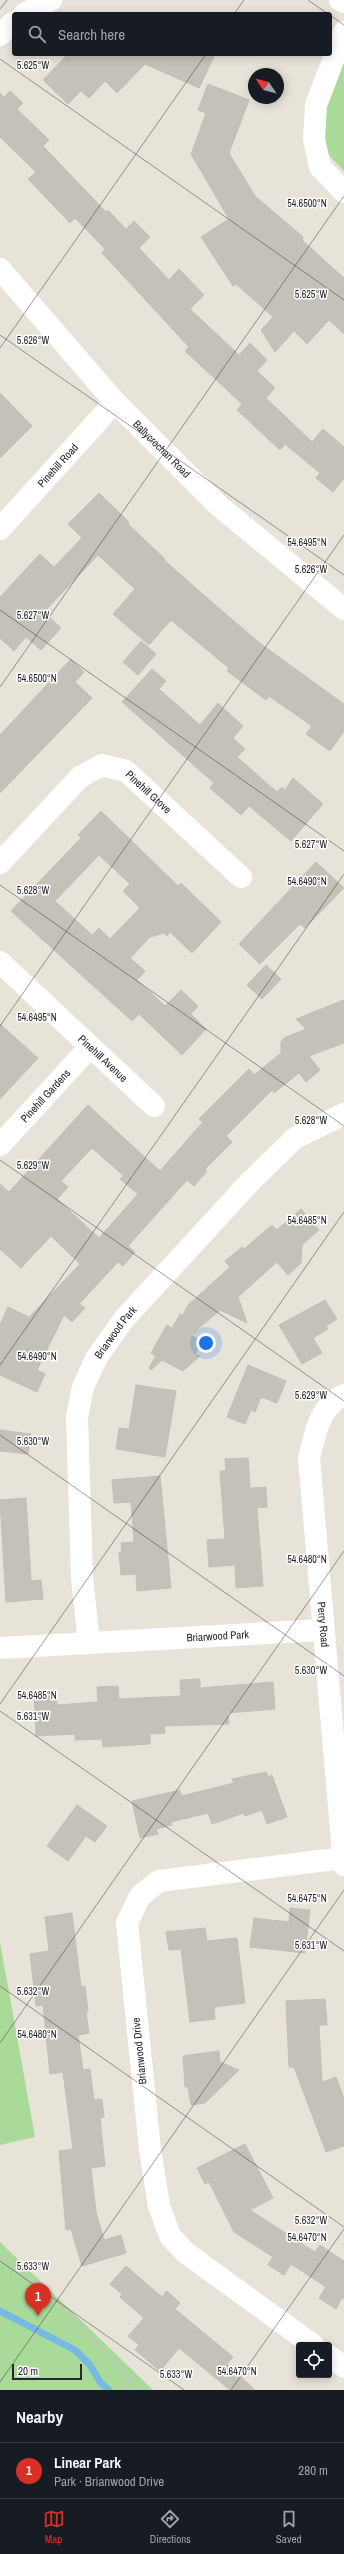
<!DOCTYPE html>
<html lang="en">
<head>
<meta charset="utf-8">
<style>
  body { margin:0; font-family:"Archivo Narrow",sans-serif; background:#20242c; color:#f1f3f6 }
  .controls { position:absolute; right:12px; bottom:12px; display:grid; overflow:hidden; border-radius:4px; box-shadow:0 2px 10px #0003 }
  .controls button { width:36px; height:36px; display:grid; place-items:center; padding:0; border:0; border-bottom:1px solid #363941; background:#171b24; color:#f1f3f6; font:20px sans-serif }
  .compass { position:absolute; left:248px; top:68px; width:36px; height:36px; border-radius:50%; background:#171b24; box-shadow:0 2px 10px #0003; rotate:305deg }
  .scale { position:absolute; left:12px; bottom:10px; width:70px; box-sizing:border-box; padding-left:4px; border:2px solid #272727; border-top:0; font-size:11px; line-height:14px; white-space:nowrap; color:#272727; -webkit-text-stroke:3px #fff; paint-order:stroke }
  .you { position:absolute; left:206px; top:1343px; width:14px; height:14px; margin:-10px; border:3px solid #fff; border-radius:50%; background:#1a73e8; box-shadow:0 0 0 6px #1a73e833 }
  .badge { display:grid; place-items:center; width:26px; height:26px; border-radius:50%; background:#d93025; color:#fff; font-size:13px; font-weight:700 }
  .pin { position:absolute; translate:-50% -33px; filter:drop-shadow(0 1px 2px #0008) }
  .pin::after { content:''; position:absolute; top:21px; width:14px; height:12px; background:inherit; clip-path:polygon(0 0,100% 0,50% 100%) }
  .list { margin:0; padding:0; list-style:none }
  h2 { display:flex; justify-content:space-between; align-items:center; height:52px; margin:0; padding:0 16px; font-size:17px }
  h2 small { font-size:13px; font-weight:400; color:#9ea1a6 }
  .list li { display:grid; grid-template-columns:26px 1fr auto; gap:12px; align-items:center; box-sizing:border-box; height:56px; padding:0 16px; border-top:1px solid #363941 }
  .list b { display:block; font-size:15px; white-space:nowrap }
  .list p { margin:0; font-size:13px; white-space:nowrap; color:#9ea1a6 }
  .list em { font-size:13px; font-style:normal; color:#9ea1a6 }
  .icon { flex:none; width:22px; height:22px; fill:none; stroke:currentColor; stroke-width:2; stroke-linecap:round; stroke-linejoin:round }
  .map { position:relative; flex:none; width:344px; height:2390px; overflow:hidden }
  .search { position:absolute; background:#171b24; box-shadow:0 2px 10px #0003; left:12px; right:12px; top:12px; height:44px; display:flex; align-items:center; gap:10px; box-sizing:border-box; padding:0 14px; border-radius:4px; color:#9ea1a6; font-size:15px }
  .sheet { height:108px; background:#171b24 }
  nav { display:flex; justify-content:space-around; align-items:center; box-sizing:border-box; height:56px; border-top:1px solid #363941; background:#171b24; font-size:11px; color:#9ea1a6 }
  nav a { display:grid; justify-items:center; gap:2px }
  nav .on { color:#d93025 }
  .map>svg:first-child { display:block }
  .green { fill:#aada9a }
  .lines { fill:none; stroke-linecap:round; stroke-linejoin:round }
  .stream { stroke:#75bae2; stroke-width:7 }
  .building { fill:#c4c1b8; stroke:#c3bfb4; fill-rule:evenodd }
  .path { stroke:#c3c3c3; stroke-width:2.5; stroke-dasharray:3 2; stroke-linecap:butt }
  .minor { stroke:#fff; stroke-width:22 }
  .tertiary { stroke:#fff; stroke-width:22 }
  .ticks { fill:none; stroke:#272727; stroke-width:1; stroke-opacity:0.45 }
  .labels { text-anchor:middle; stroke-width:3; stroke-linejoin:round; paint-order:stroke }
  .street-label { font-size:11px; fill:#272727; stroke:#fff }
  .ticks-label { font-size:10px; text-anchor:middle; fill:#272727; stroke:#fff; stroke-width:3; stroke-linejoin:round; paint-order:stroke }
</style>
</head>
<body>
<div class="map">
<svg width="344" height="2390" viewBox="0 0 344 2390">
  <rect width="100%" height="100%" fill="#e8e3d9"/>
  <g class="green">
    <path d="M344,57V171L329,155L324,139L322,110Z"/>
    <path d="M0,1942L35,2137L0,2145Z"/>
    <path d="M0,2242L153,2390H0Z"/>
  </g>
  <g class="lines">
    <path class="stream" d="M0,2311L75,2350L90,2365L100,2382L109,2390"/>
  </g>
  <g class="building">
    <path d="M68,54H215L199,88L145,64L117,93L105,81L89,98L81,91L68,104L43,80Z"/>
    <path d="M208,84L249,100L229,153L255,196L303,237L302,240L344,278V334L329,320L307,344L294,331L275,352L261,330L273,317L236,284L233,286L201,237L229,219L191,154L206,113L198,110Z"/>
    <path d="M10,91L23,103L17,109L49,140L43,146L106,212L108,210L126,229L134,221L150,237L139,248L169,280L179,269L204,295L190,309L239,355L250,343L267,360L257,371L275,388L266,398L312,442L323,429L344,447V478L333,492L316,478L320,473L285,444L280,450L237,410L242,404L185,351L189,347L102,253L105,249L75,218L70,223L28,179L36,172L0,137V93L4,97Z"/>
    <path d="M0,393L32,426L0,458Z"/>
    <path d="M99,493L129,522L128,524L165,559L164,560L214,604L261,644L344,704V731L330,751L306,734L312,726L269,696L266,700L227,671L229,668L171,620L149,645L113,614L135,589L98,555L44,612L61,628L41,650L26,637L14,651L0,638V597L40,554L54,567L82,538L68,524Z"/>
    <path d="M141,641L156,654L138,675L123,662Z"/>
    <path d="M71,659L84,672L75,682L92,698L0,793V735Z"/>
    <path d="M152,669L166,681L159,689L200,725L218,703L243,726L233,738L245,749L237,757L277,792L282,787L285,790L293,778L323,804L291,841L249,806L241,815L210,788L214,783L122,702Z"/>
    <path d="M101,811L178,886L181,883L221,922L192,953L170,932L167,936L164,933L150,937L130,958L145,971L137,980L165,1006L181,990L198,1006L191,1014L206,1029L182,1055L139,1014L132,1021L11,911L81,838L78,835ZM99,855L130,884L123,891L140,908L110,939L99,928L92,935L55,901Z"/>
    <path d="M316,862L344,888L305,928L300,924L260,964L239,944Z"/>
    <path d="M266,965L281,979L262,999L247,985Z"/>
    <path d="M344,1000V1043L309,1056L320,1070L306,1082L299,1073L274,1093L272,1090L226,1136L232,1142L205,1169L207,1171L194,1186L187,1180L128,1246L135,1252L123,1266L118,1262L79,1304L85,1308L72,1322L64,1315L37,1370L45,1374L37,1392L0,1375V1325L8,1307L29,1317L80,1264L51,1236L21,1268L0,1249V1184L9,1192L88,1105L160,1171L203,1122L199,1119L249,1069L254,1075L281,1053V1042L284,1038L306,1029L296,1019ZM92,1148L124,1176L120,1179L138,1194L99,1238L57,1199L68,1187L61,1181Z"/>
    <path d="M0,1024L38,1058L0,1099Z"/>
    <path d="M301,1209L319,1230L302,1245L301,1263L288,1275L277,1262L238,1297L247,1323L220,1310L191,1335L202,1342L195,1354L200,1356L183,1371L162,1360L151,1370L149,1368L156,1356L151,1353L167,1325L172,1328L180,1314L183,1315L188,1305L230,1267L225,1261L242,1247L244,1249L272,1225L277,1230Z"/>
    <path d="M325,1300L337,1319L326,1326L328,1329L313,1338L322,1353L302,1364L279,1325Z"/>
    <path d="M248,1365L286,1381L277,1403L261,1397L255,1412L251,1410L245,1424L227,1417Z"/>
    <path d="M136,1385L176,1391L165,1457L116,1449L119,1428L129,1429Z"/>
    <path d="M0,1430L31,1434L28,1454L0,1451Z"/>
    <path d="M248,1458L250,1488L266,1487L267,1507L257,1508L263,1586L236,1588L235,1565L209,1567L207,1540L225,1539L220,1471H226L225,1459Z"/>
    <path d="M160,1476L171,1588L137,1591L136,1574L121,1575L119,1552H122L121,1543L134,1542L131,1502L114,1503L112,1480Z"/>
    <path d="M26,1498L31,1581L41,1580L43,1599L6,1602L0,1500Z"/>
    <path d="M200,1679V1688L273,1682L275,1709L228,1713L229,1724L164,1726L165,1733L150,1734V1744L103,1747L102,1739L75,1740V1734L36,1736L34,1692L56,1691L57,1705L98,1702L97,1687L118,1686L119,1699L181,1696L180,1680Z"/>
    <path d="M266,1772L268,1777L272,1775L287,1817L267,1824L262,1810L245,1816L244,1813L212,1824L208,1813L171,1822L172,1825L156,1829L158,1834L140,1838L132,1801L180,1790L181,1796L234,1783L232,1779Z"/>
    <path d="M77,1805L107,1826L95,1842L86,1836L68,1861L47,1846Z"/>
    <path d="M290,1908L310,1910L305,1953L250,1947L254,1918L289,1922Z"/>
    <path d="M72,1913L81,1987L85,1986L88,2012H86L89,2033L78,2035L83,2070L90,2069L94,2100L102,2099L104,2117L100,2118L105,2166L91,2168L96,2212L104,2240L121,2235L126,2253L82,2266L71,2229L66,2230L59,2151L73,2149L63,2072L50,2074L43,2005L36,2006L30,1954L49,1951L45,1917Z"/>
    <path d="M205,1928L207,1941L237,1938L245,2003L214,2007L215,2019L190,2022L181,1949L169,1950L166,1932Z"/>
    <path d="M325,1999L327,2025H319L322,2082L336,2077L344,2098V2146L326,2152L294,2067H289L286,2001Z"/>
    <path d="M219,2051L220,2062L239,2070L205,2103L191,2105L188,2087H185L183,2056Z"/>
    <path d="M245,2144L273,2198L250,2210L315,2252L320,2245L344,2261V2299L342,2298L336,2309L319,2298L326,2287L291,2264L284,2275L268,2265L273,2257L234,2232L209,2182L205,2184L197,2168Z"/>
    <path d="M126,2266L162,2297L167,2291L180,2303L175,2309L233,2357L227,2364L255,2390H230L179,2348L160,2371L135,2350L139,2345L128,2336L144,2318L120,2297L122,2294L110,2284Z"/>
  </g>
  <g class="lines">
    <g class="path">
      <path d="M0,2257L61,2305L139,2390"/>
      <path d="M122,2390L129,2381"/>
    </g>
    <g class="minor">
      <path d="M340,0L344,2"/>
      <path d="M24,14L51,0"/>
      <path d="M344,32L316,105L314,139L320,167L344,192"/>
      <path d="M0,35L14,22"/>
      <path id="s1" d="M0,529L115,402"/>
      <path id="s2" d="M0,863L80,777L102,765L126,771L241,877"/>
      <path id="s3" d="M0,962L154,1106"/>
      <path id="s4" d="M0,1145L90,1047"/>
      <path id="s5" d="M344,1395C319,1406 315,1435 309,1458L344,1865"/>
      <path id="s6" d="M89,1642L82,1578L77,1417L83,1387L97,1357L124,1319L250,1182L295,1138L344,1114"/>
      <path id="s7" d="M0,1648L322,1630"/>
      <path d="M313,2345L186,2253L170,2236L159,2206L150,2149L127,1923L140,1896L159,1881L343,1858"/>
      <path d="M329,2356L344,2367"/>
    </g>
    <path class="tertiary" id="s8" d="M0,269L115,402L218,505L344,609"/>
  </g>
  <path class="ticks" d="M308,0L328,14M0,9L7,0M234,14L244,0M330,15L344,25M0,59L344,300M0,335L344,575M0,348L206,54M0,610L344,851M0,687L344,196M0,885L344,1126M0,1026L344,535M0,1160L344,1401M0,1365L344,874M0,1435L344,1676M0,1704L344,1212M0,1711L344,1951M0,1986L344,2227M0,2043L344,1551M0,2261L184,2390M0,2382L344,1890M231,2390L344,2229"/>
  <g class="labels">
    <g class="street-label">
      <text dy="4" stroke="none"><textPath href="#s8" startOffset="242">Ballycrochan Road</textPath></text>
      <text dy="4" stroke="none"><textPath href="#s1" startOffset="86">Pinehill Road</textPath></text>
      <text dy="4" stroke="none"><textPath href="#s2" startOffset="198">Pinehill Grove</textPath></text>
      <text dy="4" stroke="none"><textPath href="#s3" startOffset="141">Pinehill Avenue</textPath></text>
      <text dy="4" stroke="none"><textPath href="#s4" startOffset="67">Pinehill Gardens</textPath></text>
      <text dy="4" stroke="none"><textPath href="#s6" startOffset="320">Briarwood Park</textPath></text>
      <text dy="4" stroke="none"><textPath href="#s5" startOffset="242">Perry Road</textPath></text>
      <text dy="4" stroke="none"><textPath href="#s7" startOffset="218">Briarwood Park</textPath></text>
      <text transform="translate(139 2051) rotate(-96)" y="4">Brianwood Drive</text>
    </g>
  </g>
  <g class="ticks-label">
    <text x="33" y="69">5.625°W</text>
    <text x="307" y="207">54.6500°N</text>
    <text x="311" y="298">5.625°W</text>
    <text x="33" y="344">5.626°W</text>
    <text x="307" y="546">54.6495°N</text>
    <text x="311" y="573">5.626°W</text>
    <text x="33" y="619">5.627°W</text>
    <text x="37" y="682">54.6500°N</text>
    <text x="311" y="848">5.627°W</text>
    <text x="307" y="885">54.6490°N</text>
    <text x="33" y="894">5.628°W</text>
    <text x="37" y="1021">54.6495°N</text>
    <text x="311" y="1124">5.628°W</text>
    <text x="33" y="1169">5.629°W</text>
    <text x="307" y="1224">54.6485°N</text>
    <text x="37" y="1360">54.6490°N</text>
    <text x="311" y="1399">5.629°W</text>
    <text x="33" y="1445">5.630°W</text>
    <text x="307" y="1563">54.6480°N</text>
    <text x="311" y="1674">5.630°W</text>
    <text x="37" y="1699">54.6485°N</text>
    <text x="33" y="1720">5.631°W</text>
    <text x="307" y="1902">54.6475°N</text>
    <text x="311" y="1949">5.631°W</text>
    <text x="33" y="1995">5.632°W</text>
    <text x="37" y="2038">54.6480°N</text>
    <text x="311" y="2224">5.632°W</text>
    <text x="307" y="2241">54.6470°N</text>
    <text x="33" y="2270">5.633°W</text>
    <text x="237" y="2375">54.6470°N</text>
    <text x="176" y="2378">5.633°W</text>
  </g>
</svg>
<div class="controls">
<button><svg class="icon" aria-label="locate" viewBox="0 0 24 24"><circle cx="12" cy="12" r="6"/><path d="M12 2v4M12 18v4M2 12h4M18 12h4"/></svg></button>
</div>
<svg class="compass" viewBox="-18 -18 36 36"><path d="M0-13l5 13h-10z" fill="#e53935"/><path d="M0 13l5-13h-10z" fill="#9ea1a6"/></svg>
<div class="scale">20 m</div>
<div class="you"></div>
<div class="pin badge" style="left:38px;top:2316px">1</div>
<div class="search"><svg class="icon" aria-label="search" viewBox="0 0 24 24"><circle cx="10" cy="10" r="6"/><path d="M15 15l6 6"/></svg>Search here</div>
</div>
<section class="sheet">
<h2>Nearby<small></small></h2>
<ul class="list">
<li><span class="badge">1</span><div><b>Linear Park</b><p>Park · Brianwood Drive</p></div><em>280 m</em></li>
</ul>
</section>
<nav>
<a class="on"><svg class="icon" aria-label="map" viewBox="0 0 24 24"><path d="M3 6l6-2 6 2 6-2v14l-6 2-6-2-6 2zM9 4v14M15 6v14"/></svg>Map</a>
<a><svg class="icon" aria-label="directions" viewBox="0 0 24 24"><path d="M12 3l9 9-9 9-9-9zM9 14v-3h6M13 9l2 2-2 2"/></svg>Directions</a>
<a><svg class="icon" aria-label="saved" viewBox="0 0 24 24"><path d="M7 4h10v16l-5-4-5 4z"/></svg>Saved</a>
</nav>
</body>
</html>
